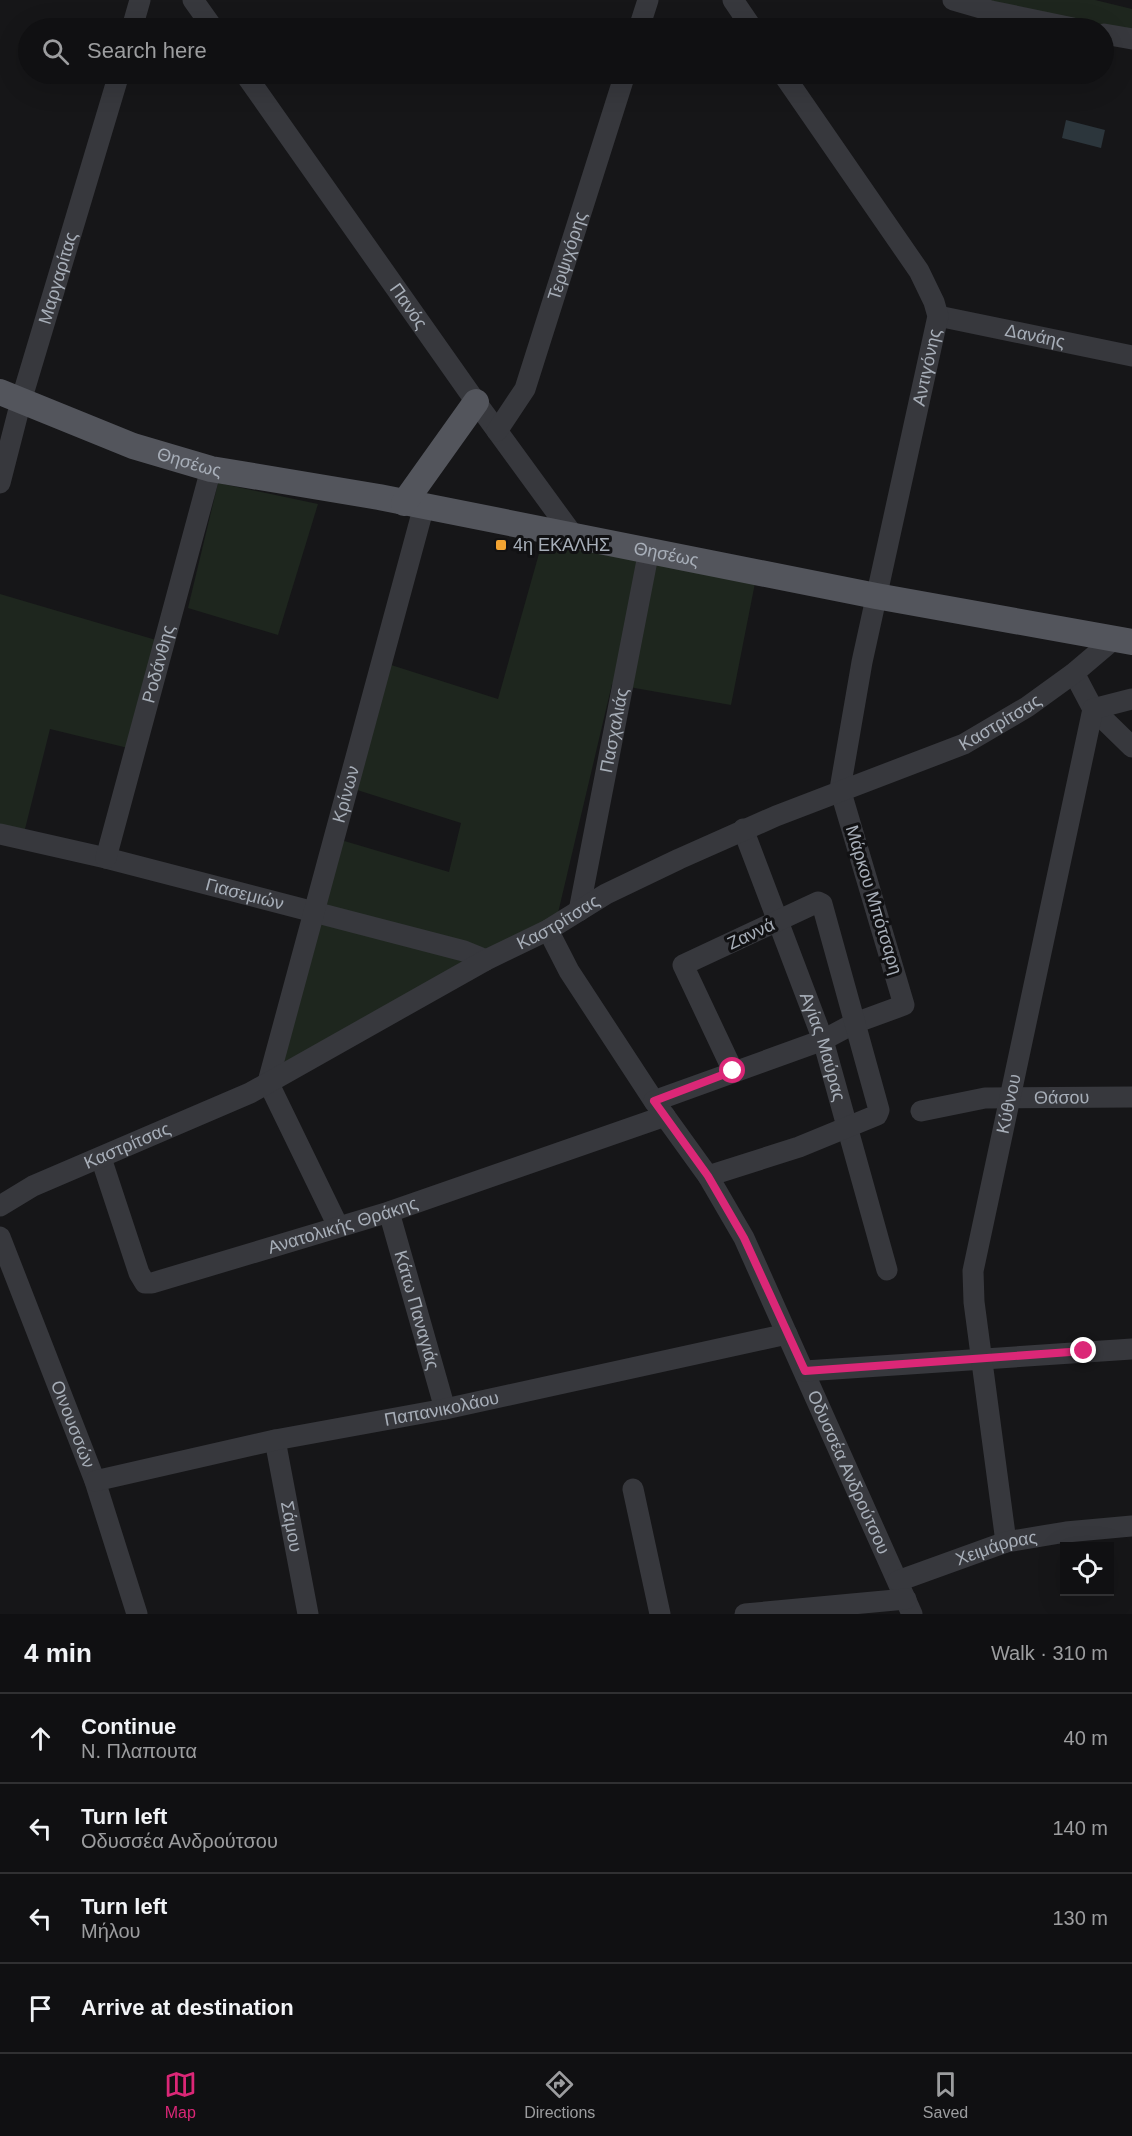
<!DOCTYPE html>
<html lang="en">
<head>
<meta charset="utf-8">
<style>
  body { margin:0; font-family:Helvetica,sans-serif; background:#19191b; color:#f1f3f6 }
  .controls { position:absolute; right:18px; bottom:18px; display:grid; overflow:hidden; border-radius:0px; box-shadow:0 6px 24px #0002 }
  .controls button { width:54px; height:54px; display:grid; place-items:center; padding:0; border:0; border-bottom:2px solid #303032; background:#101012; color:#f1f3f6; font:30px sans-serif }
  .stop { position:absolute; width:18px; height:18px; margin:-14px; border:4px solid #db2777; border-radius:50%; background:#fff }
  .stop.end { background:#db2777; border-color:#fff; box-shadow:0 2px 6px #0008 }
  .list { margin:0; padding:0; list-style:none }
  h2 { display:flex; justify-content:space-between; align-items:center; height:78px; margin:0; padding:0 24px; font-size:26px }
  h2 small { font-size:20px; font-weight:400; color:#9c9d9f }
  .list li { display:grid; grid-template-columns:39px 1fr auto; gap:18px; align-items:center; box-sizing:border-box; height:90px; padding:0 24px; border-top:2px solid #303032 }
  .list b { display:block; font-size:22px; white-space:nowrap }
  .list p { margin:0; font-size:20px; white-space:nowrap; color:#9c9d9f }
  .list em { font-size:20px; font-style:normal; color:#9c9d9f }
  .icon { flex:none; width:33px; height:33px; fill:none; stroke:currentColor; stroke-width:2; stroke-linecap:round; stroke-linejoin:round }
  .map { position:relative; flex:none; width:1132px; height:1614px; overflow:hidden }
  .search { position:absolute; background:#101012; box-shadow:0 6px 24px #0002; left:18px; right:18px; top:18px; height:66px; display:flex; align-items:center; gap:15px; box-sizing:border-box; padding:0 21px; border-radius:33px; color:#9c9d9f; font-size:22px }
  .sheet { height:438px; background:#101012 }
  nav { display:flex; justify-content:space-around; align-items:center; box-sizing:border-box; height:84px; border-top:2px solid #303032; background:#101012; font-size:16px; color:#9c9d9f }
  nav a { display:grid; justify-items:center; gap:3px }
  nav .on { color:#db2777 }
  .map>svg:first-child { display:block }
  .green { fill:#1e261e }
  .water { fill:#2c363c }
  .lines { fill:none; stroke-linecap:round; stroke-linejoin:round }
  .minor { stroke:#37383d; stroke-width:21 }
  .major { stroke:#53555c; stroke-width:26 }
  .route { stroke:#db2777; stroke-width:8 }
  .poi-dot { fill:#f3a432; stroke:#111113; stroke-width:2 }
  .labels { text-anchor:middle; stroke-width:6; stroke-linejoin:round; paint-order:stroke }
  .street-label { font-size:18px; fill:#a7aeb8; stroke:#111113 }
  .poi-label { font-size:18px; fill:#a7aeb8; stroke:#111113; text-anchor:start }
</style>
</head>
<body>
<div class="map">
<svg width="1132" height="1614" viewBox="0 0 1132 1614">
  <rect width="100%" height="100%" fill="#161618"/>
  <g class="green">
    <path d="M975,0H1095L1132,9V31L1051,19Z"/>
    <path d="M218,483L318,504L278,635L188,608Z"/>
    <path d="M542,543L755,583L731,705L612,684L558,913L278,1069L341,840L449,872L461,823L354,789L388,664L498,699Z"/>
    <path d="M0,594L156,640L128,748L50,729L23,837L0,831Z"/>
  </g>
  <path class="water" d="M1066,120L1105,130L1101,148L1062,138Z"/>
  <g class="lines">
    <g class="minor">
      <path d="M193,0L213,28"/>
      <path d="M733,0L752,28"/>
      <path d="M953,0L991,11L1073,28"/>
      <path d="M132,28L140,0"/>
      <path d="M639,28L648,0"/>
      <path d="M1104,34L1132,39"/>
      <path id="s1" d="M245,74L476,402L573,535"/>
      <path id="s2" d="M938,316L1132,356"/>
      <path id="s3" d="M497,431L525,389L625,74"/>
      <path id="s4" d="M0,483L21,401L119,74"/>
      <path d="M1074,673L1093,709L1132,747"/>
      <path id="s5" d="M743,829L823,1040L887,1270"/>
      <path id="s6" d="M0,834L106,858L464,951L486,960"/>
      <path id="s7" d="M106,858L211,469"/>
      <path id="s8" d="M579,911L649,550"/>
      <path id="s9" d="M548,930L569,971L654,1101L708,1176L744,1238L912,1614"/>
      <path id="s10" d="M268,1082L424,506"/>
      <path d="M268,1082L338,1226"/>
      <path id="s11" d="M654,1101L823,1040L855,1023L904,1005L840,789L862,662L938,316L934,302L919,271L783,74"/>
      <path id="s12" d="M921,1111L985,1098L1132,1097"/>
      <path id="s13" d="M101,1158L139,1273L145,1283H152L389,1212L665,1116"/>
      <path d="M708,1176L799,1147L877,1115L879,1110L822,904L818,902L683,965L733,1071"/>
      <path id="s14" d="M0,1206L33,1186L250,1093L486,960L548,930L606,894L679,859L776,816L964,744L1027,707L1074,673L1114,639"/>
      <path id="s15" d="M389,1212L445,1409"/>
      <path id="s16" d="M0,1237L95,1481L137,1614"/>
      <path d="M805,1371L1132,1349"/>
      <path id="s17" d="M275,1440L308,1614"/>
      <path id="s18" d="M95,1481L275,1440L445,1409L787,1334"/>
      <path d="M633,1489L660,1614"/>
      <path id="s19" d="M1006,1542L974,1302L973,1271L1093,709L1132,699"/>
      <path id="s20" d="M898,1581L1006,1542L1066,1532L1132,1526"/>
      <path d="M745,1614L906,1599"/>
    </g>
    <g class="major">
      <path id="s21" d="M0,392L133,446L211,469L379,497L876,596L1132,642"/>
      <path d="M404,503L476,402"/>
    </g>
  </g>
  <g class="lines">
    <path class="route" d="M733,1071L654,1101L708,1176L744,1238L805,1371L1084,1351"/>
  </g>
  <rect class="poi-dot" x="495" y="539" width="12" height="12" rx="3"/>
  <g class="labels">
    <g class="street-label">
      <text dy="6" stroke="none"><textPath href="#s3" startOffset="190">Τερψιχόρης</textPath></text>
      <text dy="6" stroke="none"><textPath href="#s4" startOffset="213">Μαργαρίτας</textPath></text>
      <text dy="6" stroke="none"><textPath href="#s1" startOffset="284">Πανός</textPath></text>
      <text dy="6" stroke="none"><textPath href="#s2" startOffset="99">Δανάης</textPath></text>
      <text dy="6" stroke="none"><textPath href="#s11" startOffset="924">Αντιγόνης</textPath></text>
      <text dy="6" stroke="none"><textPath href="#s21" startOffset="202">Θησέως</textPath></text>
      <text dy="6" stroke="none"><textPath href="#s21" startOffset="688">Θησέως</textPath></text>
      <text dy="6" stroke="none"><textPath href="#s7" startOffset="201">Ροδάνθης</textPath></text>
      <text dy="6" stroke="none"><textPath href="#s14" startOffset="1113">Καστρίτσας</textPath></text>
      <text dy="6" stroke="none"><textPath href="#s8" startOffset="184">Πασχαλιάς</textPath></text>
      <text dy="6" stroke="none"><textPath href="#s10" startOffset="298">Κρίνων</textPath></text>
      <text dy="6" stroke="none"><textPath href="#s6" startOffset="252">Γιασεμιών</textPath></text>
      <text transform="translate(874 900) rotate(73)" y="6">Μάρκου Μπότσαρη</text>
      <text dy="6" stroke="none"><textPath href="#s14" startOffset="627">Καστρίτσας</textPath></text>
      <text transform="translate(751 934) rotate(-25)" y="6">Ζαννά</text>
      <text dy="6" stroke="none"><textPath href="#s5" startOffset="232">Αγίας Μαύρας</textPath></text>
      <text dy="6" stroke="none"><textPath href="#s12" startOffset="142">Θάσου</textPath></text>
      <text dy="6" stroke="none"><textPath href="#s19" startOffset="444">Κύθνου</textPath></text>
      <text dy="6" stroke="none"><textPath href="#s14" startOffset="141">Καστρίτσας</textPath></text>
      <text dy="6" stroke="none"><textPath href="#s13" startOffset="339">Ανατολικής Θράκης</textPath></text>
      <text dy="6" stroke="none"><textPath href="#s15" startOffset="102">Κάτω Παναγιάς</textPath></text>
      <text dy="6" stroke="none"><textPath href="#s18" startOffset="354">Παπανικολάου</textPath></text>
      <text dy="6" stroke="none"><textPath href="#s16" startOffset="201">Οινουσσών</textPath></text>
      <text dy="6" stroke="none"><textPath href="#s9" startOffset="622">Οδυσσέα Ανδρούτσου</textPath></text>
      <text dy="6" stroke="none"><textPath href="#s17" startOffset="88">Σάμου</textPath></text>
      <text dy="6" stroke="none"><textPath href="#s20" startOffset="104">Χειμάρρας</textPath></text>
    </g>
    <g class="poi-label">
      <text x="513" y="551">4η ΕΚΑΛΗΣ</text>
    </g>
  </g>
</svg>
<div class="controls">
<button><svg class="icon" aria-label="locate" viewBox="0 0 24 24"><circle cx="12" cy="12" r="6"/><path d="M12 2v4M12 18v4M2 12h4M18 12h4"/></svg></button>
</div>
<div class="stop" style="left:733px;top:1071px"></div>
<div class="stop end" style="left:1084px;top:1351px"></div>
<div class="search"><svg class="icon" aria-label="search" viewBox="0 0 24 24"><circle cx="10" cy="10" r="6"/><path d="M15 15l6 6"/></svg>Search here</div>
</div>
<section class="sheet">
<h2>4 min<small>Walk · 310 m</small></h2>
<ul class="list">
<li><svg class="icon" aria-label="ahead" viewBox="0 0 24 24"><path d="M12 20V5M6 11l6-6 6 6"/></svg><div><b>Continue</b><p>Ν. Πλαπουτα</p></div><em>40 m</em></li>
<li><svg class="icon" aria-label="left" viewBox="0 0 24 24"><path d="M17 20v-9H6M10 6l-5 5 5 5"/></svg><div><b>Turn left</b><p>Οδυσσέα Ανδρούτσου</p></div><em>140 m</em></li>
<li><svg class="icon" aria-label="left" viewBox="0 0 24 24"><path d="M17 20v-9H6M10 6l-5 5 5 5"/></svg><div><b>Turn left</b><p>Μήλου</p></div><em>130 m</em></li>
<li><svg class="icon" aria-label="arrive" viewBox="0 0 24 24"><path d="M6 21V4h12l-3 4 3 4H6"/></svg><div><b>Arrive at destination</b></div></li>
</ul>
</section>
<nav>
<a class="on"><svg class="icon" aria-label="map" viewBox="0 0 24 24"><path d="M3 6l6-2 6 2 6-2v14l-6 2-6-2-6 2zM9 4v14M15 6v14"/></svg>Map</a>
<a><svg class="icon" aria-label="directions" viewBox="0 0 24 24"><path d="M12 3l9 9-9 9-9-9zM9 14v-3h6M13 9l2 2-2 2"/></svg>Directions</a>
<a><svg class="icon" aria-label="saved" viewBox="0 0 24 24"><path d="M7 4h10v16l-5-4-5 4z"/></svg>Saved</a>
</nav>
</body>
</html>
